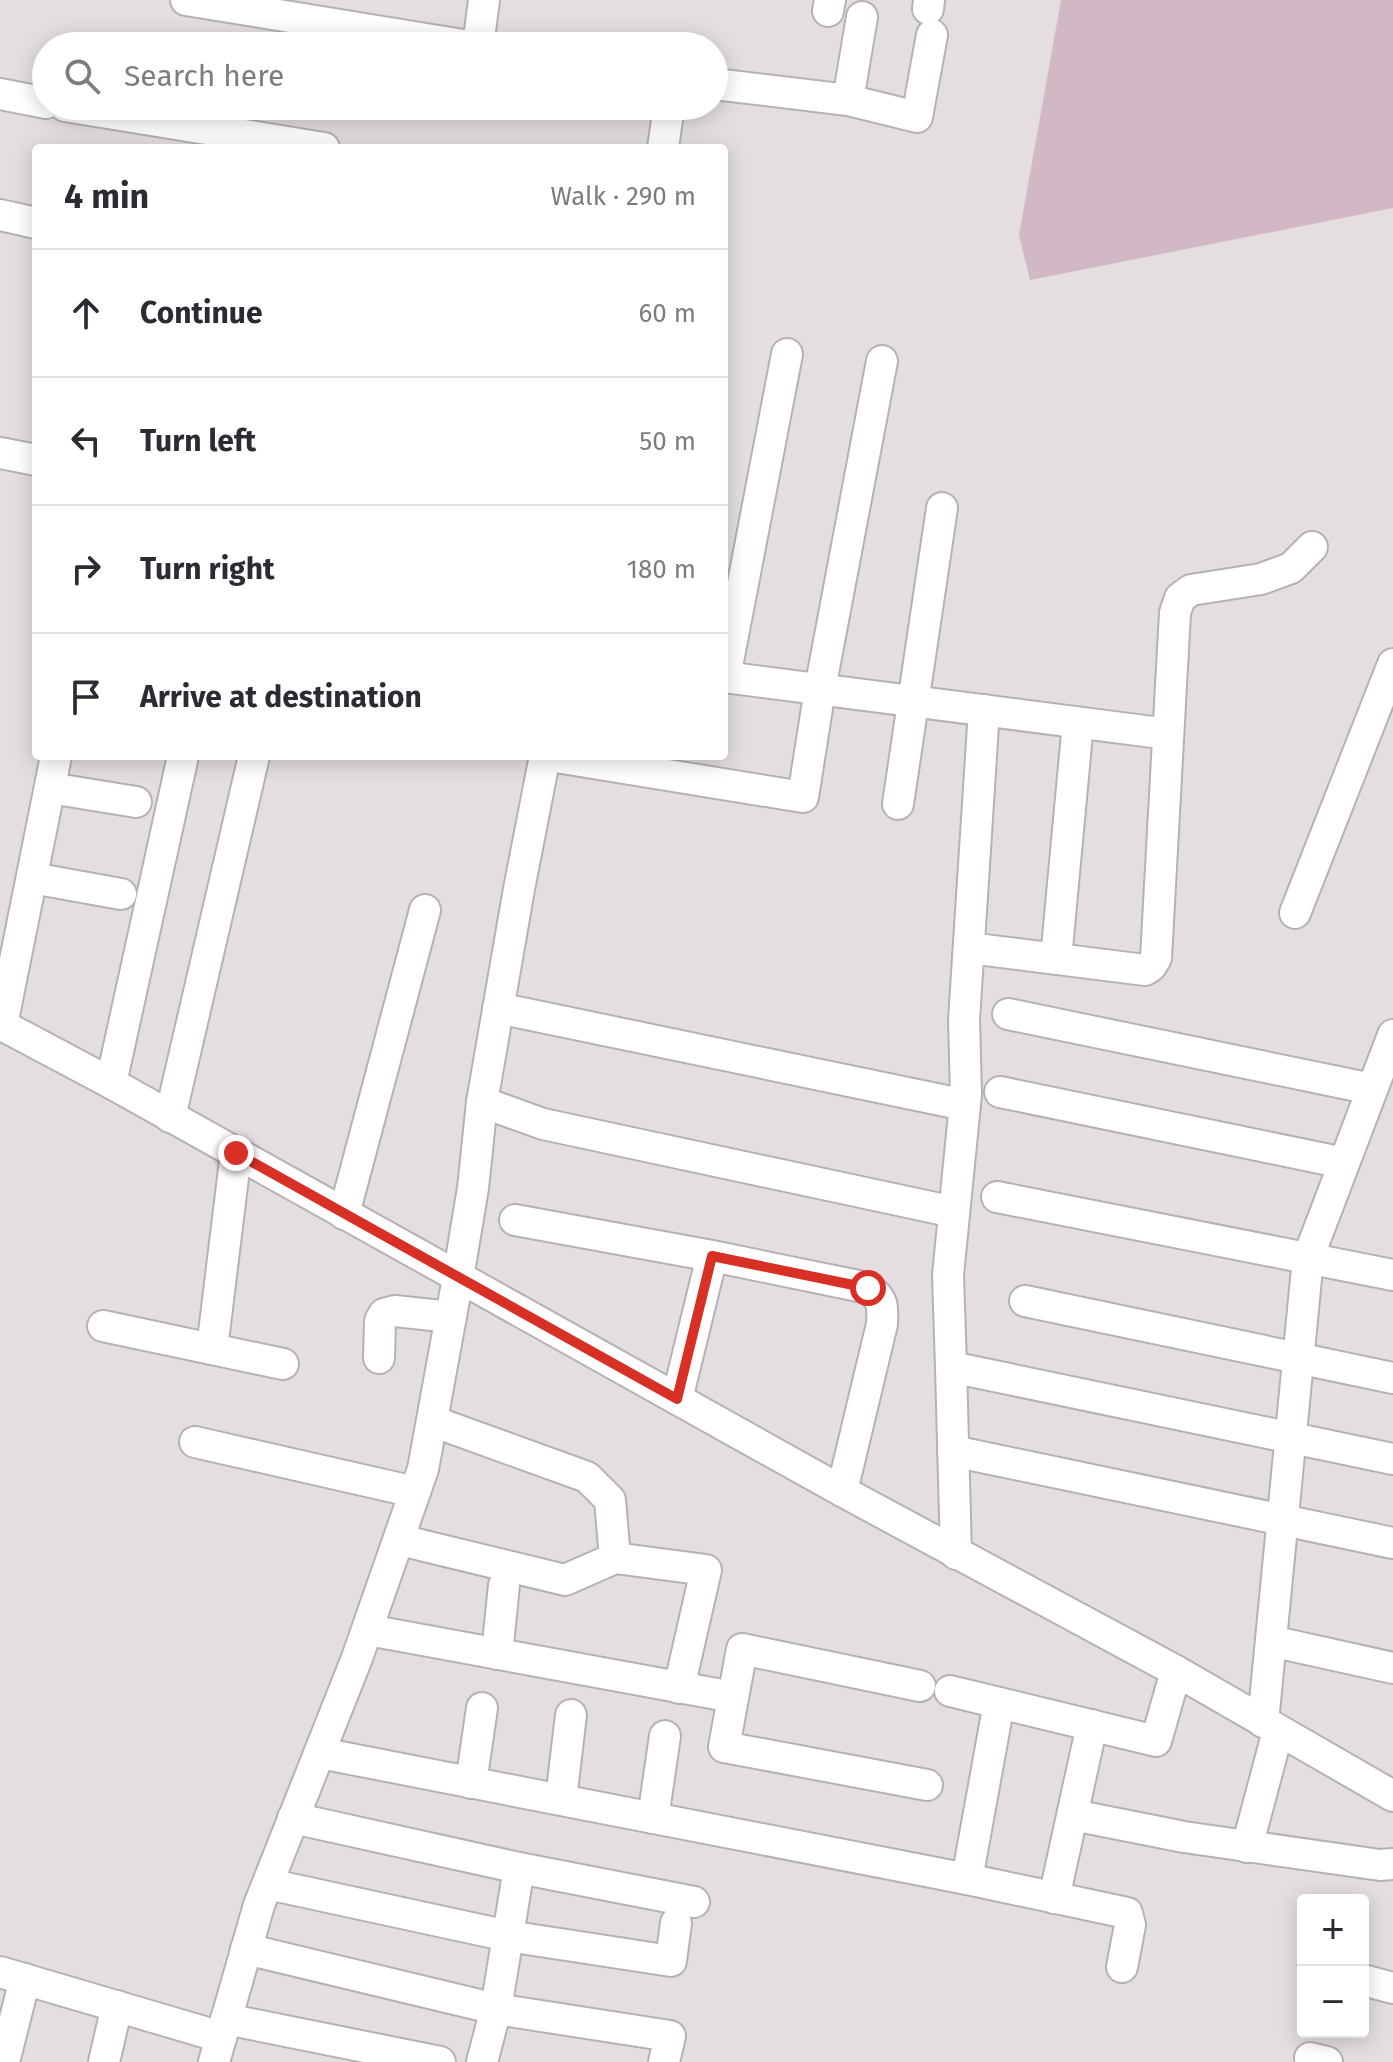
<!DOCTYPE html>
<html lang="en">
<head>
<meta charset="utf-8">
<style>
  body { margin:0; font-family:"Fira Sans",sans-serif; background:#f2f2f3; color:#2b2b33 }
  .controls { position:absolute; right:24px; bottom:24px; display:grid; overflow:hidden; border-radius:8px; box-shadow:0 4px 20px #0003 }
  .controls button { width:72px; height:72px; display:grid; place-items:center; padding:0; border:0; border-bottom:2px solid #e1e1e2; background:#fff; color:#2b2b33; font:40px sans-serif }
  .stop { position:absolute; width:24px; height:24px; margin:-18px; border:6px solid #d93025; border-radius:50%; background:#fff }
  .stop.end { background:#d93025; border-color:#fff; box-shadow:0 2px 8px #0008 }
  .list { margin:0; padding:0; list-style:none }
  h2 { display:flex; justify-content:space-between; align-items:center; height:104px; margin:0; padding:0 32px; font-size:34px }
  h2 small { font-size:26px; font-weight:400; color:#7c7c81 }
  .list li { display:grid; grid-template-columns:52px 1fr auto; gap:24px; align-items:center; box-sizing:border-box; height:128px; padding:0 32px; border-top:2px solid #e1e1e2 }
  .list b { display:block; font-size:30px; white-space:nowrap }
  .list em { font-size:26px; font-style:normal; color:#7c7c81 }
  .icon { flex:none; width:44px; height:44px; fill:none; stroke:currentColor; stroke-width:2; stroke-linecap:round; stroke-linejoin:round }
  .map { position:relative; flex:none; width:1393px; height:2062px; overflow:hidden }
  .search { position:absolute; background:#fff; box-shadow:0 4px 20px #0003; left:32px; top:32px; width:696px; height:88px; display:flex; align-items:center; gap:20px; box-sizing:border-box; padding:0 28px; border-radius:44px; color:#7c7c81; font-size:30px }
  .panel { position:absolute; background:#fff; box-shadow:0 4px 20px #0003; left:32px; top:144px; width:696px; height:616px; border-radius:8px }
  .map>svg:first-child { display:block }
  .green { fill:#d2b8c5 }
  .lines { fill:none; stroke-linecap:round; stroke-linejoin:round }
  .minor-casing { stroke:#b7b1b4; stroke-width:34 }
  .minor { stroke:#fff; stroke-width:30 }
  .route { stroke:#d93025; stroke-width:10 }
</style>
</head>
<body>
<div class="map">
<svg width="1393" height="2062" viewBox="0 0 1393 2062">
  <rect width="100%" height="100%" fill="#e4dee1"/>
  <path class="green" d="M1061,0H1393V208L1030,280L1019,235Z"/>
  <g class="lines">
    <defs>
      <g id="minor">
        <path d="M186,0L469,46"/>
        <path d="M928,9L929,0"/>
        <path d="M828,11L830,0"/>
        <path d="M478,46L484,0"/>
        <path d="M714,84L848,100L917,117L932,35"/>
        <path d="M0,94L46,103"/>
        <path d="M848,100L862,17"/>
        <path d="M65,106L324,148"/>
        <path d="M663,148L669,106"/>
        <path d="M0,215L36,223"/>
        <path d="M0,453L36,460"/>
        <path d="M724,677L1168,734"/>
        <path d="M725,677L787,354"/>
        <path d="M550,756L803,797L820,689L882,361"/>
        <path d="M50,788L136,802"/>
        <path d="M898,804L942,508"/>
        <path d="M32,878L121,894"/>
        <path d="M1295,913L1393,664"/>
        <path d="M969,948L1145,970L1151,966L1156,958L1175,613L1180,598L1191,590L1261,579L1291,568L1312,547"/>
        <path d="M1056,959L1078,723"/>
        <path d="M498,1008L965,1105"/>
        <path d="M1008,1014L1372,1089"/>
        <path d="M0,1024L111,1083L842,1491L1176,1671L1393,1796"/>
        <path d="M2,1025L56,756"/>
        <path d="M111,1083L183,756"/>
        <path d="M1000,1092L1344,1163"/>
        <path d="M482,1102L543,1124L954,1212"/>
        <path d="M170,1117L254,756"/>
        <path d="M997,1197L1393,1275"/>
        <path d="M344,1214L425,910"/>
        <path d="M515,1220L712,1256L868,1288C883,1299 883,1305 882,1324L842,1491"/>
        <path d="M1025,1301L1393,1378"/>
        <path d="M103,1326L283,1364"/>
        <path d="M212,1349L236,1153"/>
        <path d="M379,1358L380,1321L384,1314L395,1311L451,1317"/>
        <path d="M951,1367L948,1275L966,1094L964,1020L984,710"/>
        <path d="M677,1399L712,1256"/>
        <path d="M432,1421L587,1477L610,1500L615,1558"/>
        <path d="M195,1442L415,1492"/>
        <path d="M953,1451L1393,1543"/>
        <path d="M400,1540L565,1580L615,1558L706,1570L679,1688"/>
        <path d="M956,1554L951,1367L1393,1459"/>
        <path d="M368,1630L733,1697"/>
        <path d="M1271,1641L1393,1668"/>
        <path d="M497,1654L504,1585"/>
        <path d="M920,1686L742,1649L724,1747L927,1785"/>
        <path d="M950,1691L1156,1741L1176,1671"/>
        <path d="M1263,1722L1308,1258L1393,1035"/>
        <path d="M320,1753L967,1879L1127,1913L1130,1925L1122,1967"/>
        <path d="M471,1783L482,1708"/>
        <path d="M561,1799L571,1715"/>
        <path d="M1073,1815L1184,1837L1380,1865L1393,1864"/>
        <path d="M293,1818L519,1868L694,1902"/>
        <path d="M653,1818L665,1736"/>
        <path d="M1247,1847L1278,1731"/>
        <path d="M519,1868L496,2009L670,2036L664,2062"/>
        <path d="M967,1879L999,1703"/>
        <path d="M268,1884L508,1936L671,1961L676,1923"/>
        <path d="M1054,1898L1092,1725"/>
        <path d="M246,1949L496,2009L482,2062"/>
        <path d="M0,1972L221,2037"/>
        <path d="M1363,1980L1393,1988"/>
        <path d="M226,2019L440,2062"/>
        <path d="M1310,2058L1327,2062"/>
        <path d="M4,2062L25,1979"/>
        <path d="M104,2062L117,2006"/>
        <path d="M214,2062L259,1905L357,1658L423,1469L458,1278L473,1188L482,1102L519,889L545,756"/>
      </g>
    </defs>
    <use href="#minor" class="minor-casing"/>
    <use href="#minor" class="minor"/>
  </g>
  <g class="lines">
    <path class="route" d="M236,1153L677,1399L712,1256L868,1288"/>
  </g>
</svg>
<div class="controls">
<button>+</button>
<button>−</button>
</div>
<div class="stop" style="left:868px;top:1288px"></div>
<div class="stop end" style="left:236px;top:1153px"></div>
<div class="search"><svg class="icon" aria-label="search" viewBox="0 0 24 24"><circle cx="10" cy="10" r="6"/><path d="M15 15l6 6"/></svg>Search here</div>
<section class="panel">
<h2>4 min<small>Walk · 290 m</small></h2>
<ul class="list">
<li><svg class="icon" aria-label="ahead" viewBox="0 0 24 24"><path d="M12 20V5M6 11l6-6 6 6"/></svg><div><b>Continue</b></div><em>60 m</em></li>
<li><svg class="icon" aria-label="left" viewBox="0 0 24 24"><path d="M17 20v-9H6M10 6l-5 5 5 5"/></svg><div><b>Turn left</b></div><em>50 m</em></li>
<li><svg class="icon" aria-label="right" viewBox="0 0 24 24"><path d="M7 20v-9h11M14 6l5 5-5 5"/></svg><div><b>Turn right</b></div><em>180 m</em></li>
<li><svg class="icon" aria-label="arrive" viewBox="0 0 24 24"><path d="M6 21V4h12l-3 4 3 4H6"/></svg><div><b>Arrive at destination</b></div></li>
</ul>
</section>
</div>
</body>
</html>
